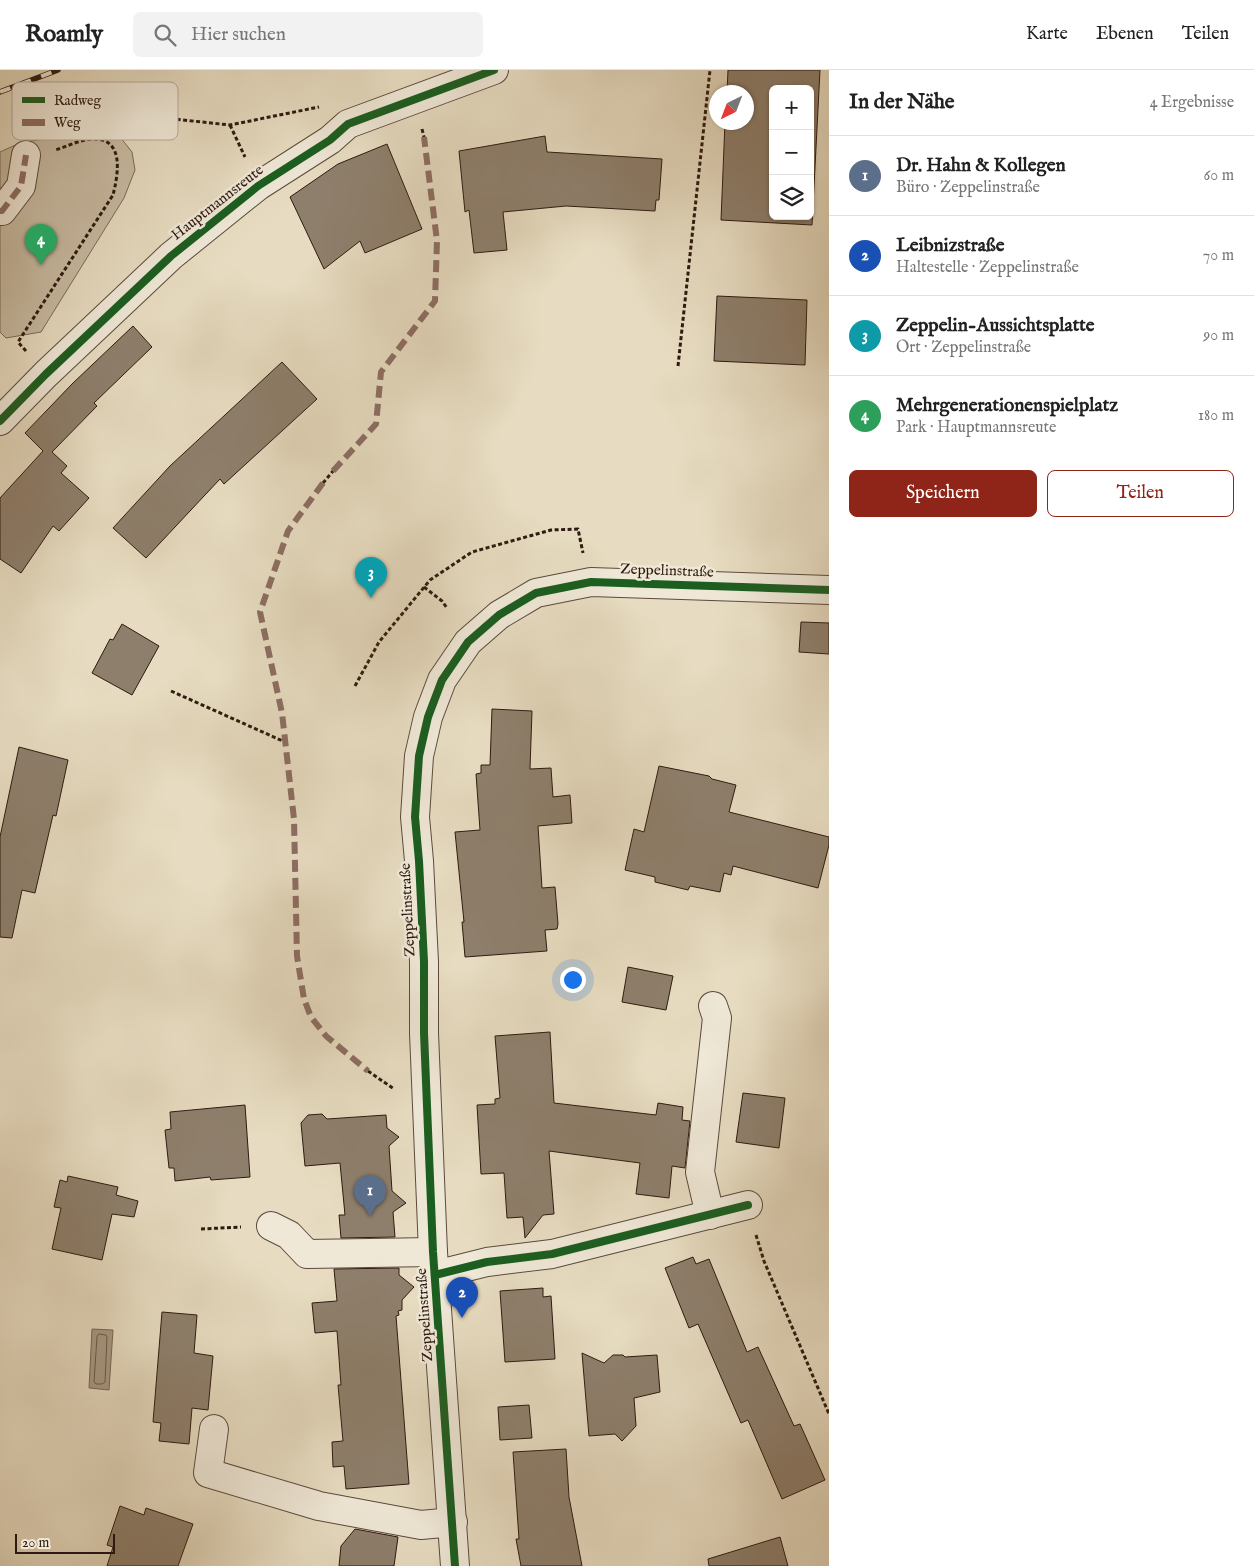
<!DOCTYPE html>
<html lang="de">
<head>
<meta charset="utf-8">
<style>
  body { margin:0; font-family:"IM FELL English",serif; background:#f2f2f2; color:#222 }
  .controls { position:absolute; right:15px; top:15px; display:grid; overflow:hidden; border-radius:8px; box-shadow:0 1px 4px #0004 }
  .controls button { width:45px; height:45px; display:grid; place-items:center; padding:0; border:0; border-bottom:1px solid #e0e0e0; background:#fff; color:#222; font:25px sans-serif }
  .compass { position:absolute; left:709px; top:15px; width:45px; height:45px; border-radius:50%; background:#fff; box-shadow:0 1px 4px #0004; rotate:222deg }
  .scale { position:absolute; left:15px; bottom:12px; width:100px; box-sizing:border-box; padding-left:5px; border:2px solid #2e1a10; border-top:0; font-size:14px; line-height:18px; white-space:nowrap; color:#2e1a10; -webkit-text-stroke:4px #efe8d7; paint-order:stroke }
  .you { position:absolute; left:572px; top:909px; width:18px; height:18px; margin:-12px; border:4px solid #fff; border-radius:50%; background:#1a73e8; box-shadow:0 0 0 8px #1a73e833 }
  .badge { display:grid; place-items:center; width:32px; height:32px; border-radius:50%; background:#8f2418; color:#fff; font-size:16px; font-weight:700 }
  .pin { position:absolute; translate:-50% -41px; filter:drop-shadow(0 1px 2px #0008) }
  .pin::after { content:''; position:absolute; top:26px; width:18px; height:15px; background:inherit; clip-path:polygon(0 0,100% 0,50% 100%) }
  .list { margin:0; padding:0; list-style:none }
  h2 { display:flex; justify-content:space-between; align-items:center; height:65px; margin:0; padding:0 20px; font-size:21px }
  h2 small { font-size:16px; font-weight:400; color:#767676 }
  .list li { display:grid; grid-template-columns:32px 1fr auto; gap:15px; align-items:center; box-sizing:border-box; height:80px; padding:0 20px; border-top:1px solid #e0e0e0 }
  .list b { display:block; font-size:19px; white-space:nowrap }
  .list p { margin:0; font-size:16px; white-space:nowrap; color:#767676 }
  .list em { font-size:16px; font-style:normal; color:#767676 }
  .actions { display:flex; gap:10px; padding:15px 20px }
  .actions a { flex:1; padding:11px 0; border:1px solid #8f2418; border-radius:8px; text-align:center; font-size:18px; color:#8f2418 }
  .actions .main { background:#8f2418; color:#fff }
  .icon { flex:none; width:28px; height:28px; fill:none; stroke:currentColor; stroke-width:2; stroke-linecap:round; stroke-linejoin:round }
  .map { position:relative; flex:none; width:829px; height:1496px; overflow:hidden }
  header { display:flex; align-items:center; gap:30px; box-sizing:border-box; height:70px; padding:0 25px; background:#fff; border-bottom:1px solid #e0e0e0 }
  header strong { font-size:24px }
  nav { display:flex; gap:28px; margin-inline-start:auto; font-size:18px }
  .search { width:350px; height:45px; background:#f2f2f2; display:flex; align-items:center; gap:12px; box-sizing:border-box; padding:0 18px; border-radius:8px; color:#767676; font-size:19px }
  main { display:flex }
  aside { flex:1; background:#fff }
  .map>svg:first-child { display:block }
  .green { fill:#c8bba3; stroke:#7b6a5a }
  .water { fill:#a89a85; stroke:#776756 }
  .lines { fill:none; stroke-linecap:round; stroke-linejoin:round }
  .shore { stroke:#6b5a4a; stroke-width:1 }
  .building { fill:#8e7f6c; stroke:#2e1a10; fill-rule:evenodd }
  .minor-casing { stroke:#5c4a3c; stroke-width:30 }
  .path { stroke:#2e1a10; stroke-width:3; stroke-dasharray:4 2.5; stroke-linecap:butt }
  .minor { stroke:#efe8d7; stroke-width:28 }
  .rail-casing { stroke:#2e1a10; stroke-width:5.5 }
  .rail { stroke:#efe8d7; stroke-width:4; stroke-dasharray:11; stroke-linecap:butt }
  .quiet { stroke:#8d6e63; stroke-width:6; stroke-dasharray:12 6; stroke-linecap:butt }
  .cycleway-casing { stroke:#efe8d7; stroke-width:11 }
  .cycleway { stroke:#1b5e20; stroke-width:8 }
  .labels { text-anchor:middle; stroke-width:5; stroke-linejoin:round; paint-order:stroke }
  .street-label { font-size:15px; fill:#2e1a10; stroke:#efe8d7 }
  .key { fill:#efe8d7; stroke:#b5aa9b; stroke-width:1 }
  .key-label { font-size:14px; fill:#2e1a10 }
</style>
</head>
<body>
<header>
<strong>Roamly</strong>
<div class="search"><svg class="icon" aria-label="search" viewBox="0 0 24 24"><circle cx="10" cy="10" r="6"/><path d="M15 15l6 6"/></svg>Hier suchen</div>
<nav><a>Karte</a><a>Ebenen</a><a>Teilen</a></nav>
</header>
<main>
<div class="map">
<svg width="829" height="1496" viewBox="0 0 829 1496">
  <rect width="100%" height="100%" fill="#e7dcc1"/>
  <filter id="stains"><feTurbulence type="fractalNoise" baseFrequency=".004" numOctaves="4"/><feColorMatrix values="0 0 0 0 .2 0 0 0 0 .09 0 0 0 0 .02 0 0 0 .5 -.17"/></filter>
  <radialGradient id="worn" r=".72"><stop offset=".6" stop-color="#630" stop-opacity="0"/><stop offset="1" stop-color="#630" stop-opacity=".3"/></radialGradient>
  <path class="green" d="M112,57L132,82L135,100L124,128L41,262L6,268L0,262V82L20,73Z"/>
  <path class="water" d="M92,1259L113,1260L109,1320L89,1318Z"/>
  <g class="lines">
    <path class="shore" d="M99,1264L106,1265L107,1267L105,1312L102,1314H96L94,1312L97,1267Z"/>
  </g>
  <g class="building">
    <path d="M728,0H820L812,155L721,150L725,52H746V22H727ZM773,19H810V146H773Z"/>
    <path d="M545,66L547,82L662,89L659,130H656L655,141L566,136L503,142L507,180L474,183L469,140L465,142L459,81Z"/>
    <path d="M387,74L422,159L365,183L360,171L324,199L290,127L338,94Z"/>
    <path d="M717,226L807,230L805,295L714,291Z"/>
    <path d="M133,256L152,277L94,333L97,336L52,382L67,396L61,403L89,428L59,461L53,456L21,503L0,489V428L43,381L25,363L72,314Z"/>
    <path d="M282,292L317,329L224,414L220,409L146,488L113,458L170,396Z"/>
    <path d="M801,552L829,553V584L799,582Z"/>
    <path d="M122,554L159,576L132,625L92,603L110,569L113,570Z"/>
    <path d="M492,639L532,641L530,699L551,698L553,727L570,725L572,753L538,756L542,818L555,817L558,854L557,859L545,860L547,881L465,887L462,852H464L455,762L480,760L476,704L481,703V695H490Z"/>
    <path d="M19,677L68,690L56,746L53,745L35,823L22,820L12,868L0,867V767Z"/>
    <path d="M659,696L709,706L712,709L736,715L729,742L829,767V775L818,818L733,796L731,805L724,803L720,822L690,816L688,820L655,812V807L625,800L634,759L644,762Z"/>
    <path d="M628,897L673,906L666,940L622,932Z"/>
    <path d="M550,962L554,1033L656,1045L658,1033L683,1037L682,1050L690,1051L685,1098L672,1096L669,1128L636,1124L640,1093L549,1081L554,1144L543,1145L525,1168L523,1147L507,1148L504,1103L481,1104L477,1035L495,1034V1029L500,1028L495,966Z"/>
    <path d="M743,1023L785,1028L779,1078L736,1072Z"/>
    <path d="M245,1035L250,1107L211,1110L210,1107L175,1111L174,1098H169L165,1060L171,1059L170,1042Z"/>
    <path d="M322,1044L327,1049L386,1045L387,1058L399,1067L389,1076L392,1121L406,1133L393,1142L395,1167L341,1168L339,1145H345L340,1093L305,1096L301,1053L308,1045Z"/>
    <path d="M68,1106L118,1117L116,1125L138,1131L134,1147L112,1144L102,1190L52,1179L61,1138L54,1137L60,1110L67,1112Z"/>
    <path d="M693,1187L696,1194L709,1189L747,1282L758,1277L794,1356L800,1354L825,1410L782,1429L748,1350L741,1353L698,1254L689,1258L665,1198Z"/>
    <path d="M399,1198V1205L414,1217L402,1230V1240L398,1241L399,1245L396,1246L409,1414L346,1419L344,1396L333,1397L332,1372L343,1371L338,1315H341L337,1261L315,1263L312,1233L337,1231L334,1199Z"/>
    <path d="M543,1218V1227L551,1226L555,1289L505,1292L500,1221Z"/>
    <path d="M162,1242L197,1245L194,1283L213,1286L208,1340L192,1338L189,1374L159,1371L161,1353L153,1352Z"/>
    <path d="M582,1283L604,1293L613,1285H623L625,1287L657,1285L660,1322L634,1328L636,1356L622,1371L615,1364L589,1366Z"/>
    <path d="M529,1335L532,1368L500,1370L498,1337Z"/>
    <path d="M566,1379L569,1427L582,1496H521L516,1469H519L513,1382Z"/>
    <path d="M120,1436L144,1445L146,1438L193,1454L178,1496H107L113,1477L107,1475Z"/>
    <path d="M355,1459L398,1467L394,1496H339L341,1476Z"/>
    <path d="M780,1467L788,1496H709L708,1489Z"/>
  </g>
  <g class="lines">
    <defs>
      <g id="minor">
        <path d="M0,141H2L21,116L26,85"/>
        <path d="M0,351L46,304L171,186L258,116L330,70L348,54L494,0"/>
        <path d="M710,1145L700,1102L717,948L713,936"/>
        <path d="M271,1156L289,1165L307,1184L433,1182"/>
        <path d="M435,1205L487,1192L552,1184L748,1135"/>
        <path d="M214,1359L208,1403L319,1436L421,1455L453,1452"/>
        <path d="M455,1496L433,1182L424,963V892L419,791L415,747L419,686L428,647L442,610L468,572L499,545L536,523L591,512L829,520"/>
      </g>
    </defs>
    <use href="#minor" class="minor-casing"/>
    <g class="path">
      <path d="M230,55L245,87"/>
      <path d="M422,59L424,67"/>
      <path d="M43,60L108,42L230,55L319,37"/>
      <path d="M26,281L18,272L113,125C118,105 125,68 93,69C81,69 66,77 55,80"/>
      <path d="M678,296L710,0"/>
      <path d="M323,413L333,401"/>
      <path d="M424,517L442,531L447,538"/>
      <path d="M355,616L379,572L430,510L472,482L551,460L578,459L583,483"/>
      <path d="M171,621L285,672"/>
      <path d="M368,1001L394,1019"/>
      <path d="M201,1159L241,1157"/>
      <path d="M756,1165L764,1191L829,1344"/>
    </g>
    <use href="#minor" class="minor"/>
    <defs>
      <path id="rail" d="M0,22L58,0"/>
    </defs>
    <use href="#rail" class="rail-casing"/>
    <use href="#rail" class="rail"/>
    <g class="quiet">
      <path d="M0,141H2L21,116L26,85"/>
      <path d="M333,401L376,354L381,302L435,231L437,171L424,67"/>
      <path d="M323,413L288,461L260,542L282,643L294,749L297,886L304,929L311,947L326,966L368,1001"/>
    </g>
    <defs>
      <g id="cycleway">
        <path d="M0,351L46,304L171,186L258,116L330,70L348,54L494,0"/>
        <path d="M435,1205L487,1192L552,1184L748,1135"/>
        <path d="M455,1496L433,1182L424,963V892L419,791L415,747L419,686L428,647L442,610L468,572L499,545L536,523L591,512L829,520"/>
      </g>
    </defs>
    <use href="#cycleway" class="cycleway-casing"/>
    <use href="#cycleway" class="cycleway"/>
  </g>
  <g class="labels">
    <g class="street-label">
      <text transform="translate(217 132) rotate(-38)" y="5">Hauptmannsreute</text>
      <text transform="translate(667 500) rotate(2)" y="5">Zeppelinstraße</text>
      <text transform="translate(407 840) rotate(-93)" y="5">Zeppelinstraße</text>
      <text transform="translate(424 1245) rotate(-94)" y="5">Zeppelinstraße</text>
    </g>
  </g>
  <rect x="12" y="12" width="166" height="58" rx="8" class="key"/>
  <rect x="22" y="27" width="23" height="6" fill="#1b5e20"/>
  <rect x="22" y="49" width="23" height="7" fill="#8d6e63"/>
  <g class="key-label">
    <text x="54" y="35">Radweg</text>
    <text x="54" y="57">Weg</text>
  </g>
  <rect width="100%" height="100%" filter="url(#stains)"/>
  <rect width="100%" height="100%" fill="url(#worn)"/>
</svg>
<div class="controls">
<button>+</button>
<button>−</button>
<button><svg class="icon" aria-label="layers" viewBox="0 0 24 24"><path d="M12 4l9 5-9 5-9-5zM3 14l9 5 9-5"/></svg></button>
</div>
<svg class="compass" viewBox="-18 -18 36 36"><path d="M0-13l5 13h-10z" fill="#e53935"/><path d="M0 13l5-13h-10z" fill="#767676"/></svg>
<div class="scale">20 m</div>
<div class="you"></div>
<div class="pin badge" style="left:370px;top:1146px;background:#5c6f8a">1</div>
<div class="pin badge" style="left:462px;top:1248px;background:#1a4fb4">2</div>
<div class="pin badge" style="left:371px;top:528px;background:#0f9aa8">3</div>
<div class="pin badge" style="left:41px;top:195px;background:#2e9e5b">4</div>
</div>
<aside>
<h2>In der Nähe<small>4 Ergebnisse</small></h2>
<ul class="list">
<li><span class="badge" style="background:#5c6f8a">1</span><div><b>Dr. Hahn &amp; Kollegen</b><p>Büro · Zeppelinstraße</p></div><em>60 m</em></li>
<li><span class="badge" style="background:#1a4fb4">2</span><div><b>Leibnizstraße</b><p>Haltestelle · Zeppelinstraße</p></div><em>70 m</em></li>
<li><span class="badge" style="background:#0f9aa8">3</span><div><b>Zeppelin-Aussichtsplatte</b><p>Ort · Zeppelinstraße</p></div><em>90 m</em></li>
<li><span class="badge" style="background:#2e9e5b">4</span><div><b>Mehrgenerationenspielplatz</b><p>Park · Hauptmannsreute</p></div><em>180 m</em></li>
</ul>
<div class="actions"><a class="main">Speichern</a><a>Teilen</a></div>
</aside>
</main>
</body>
</html>
